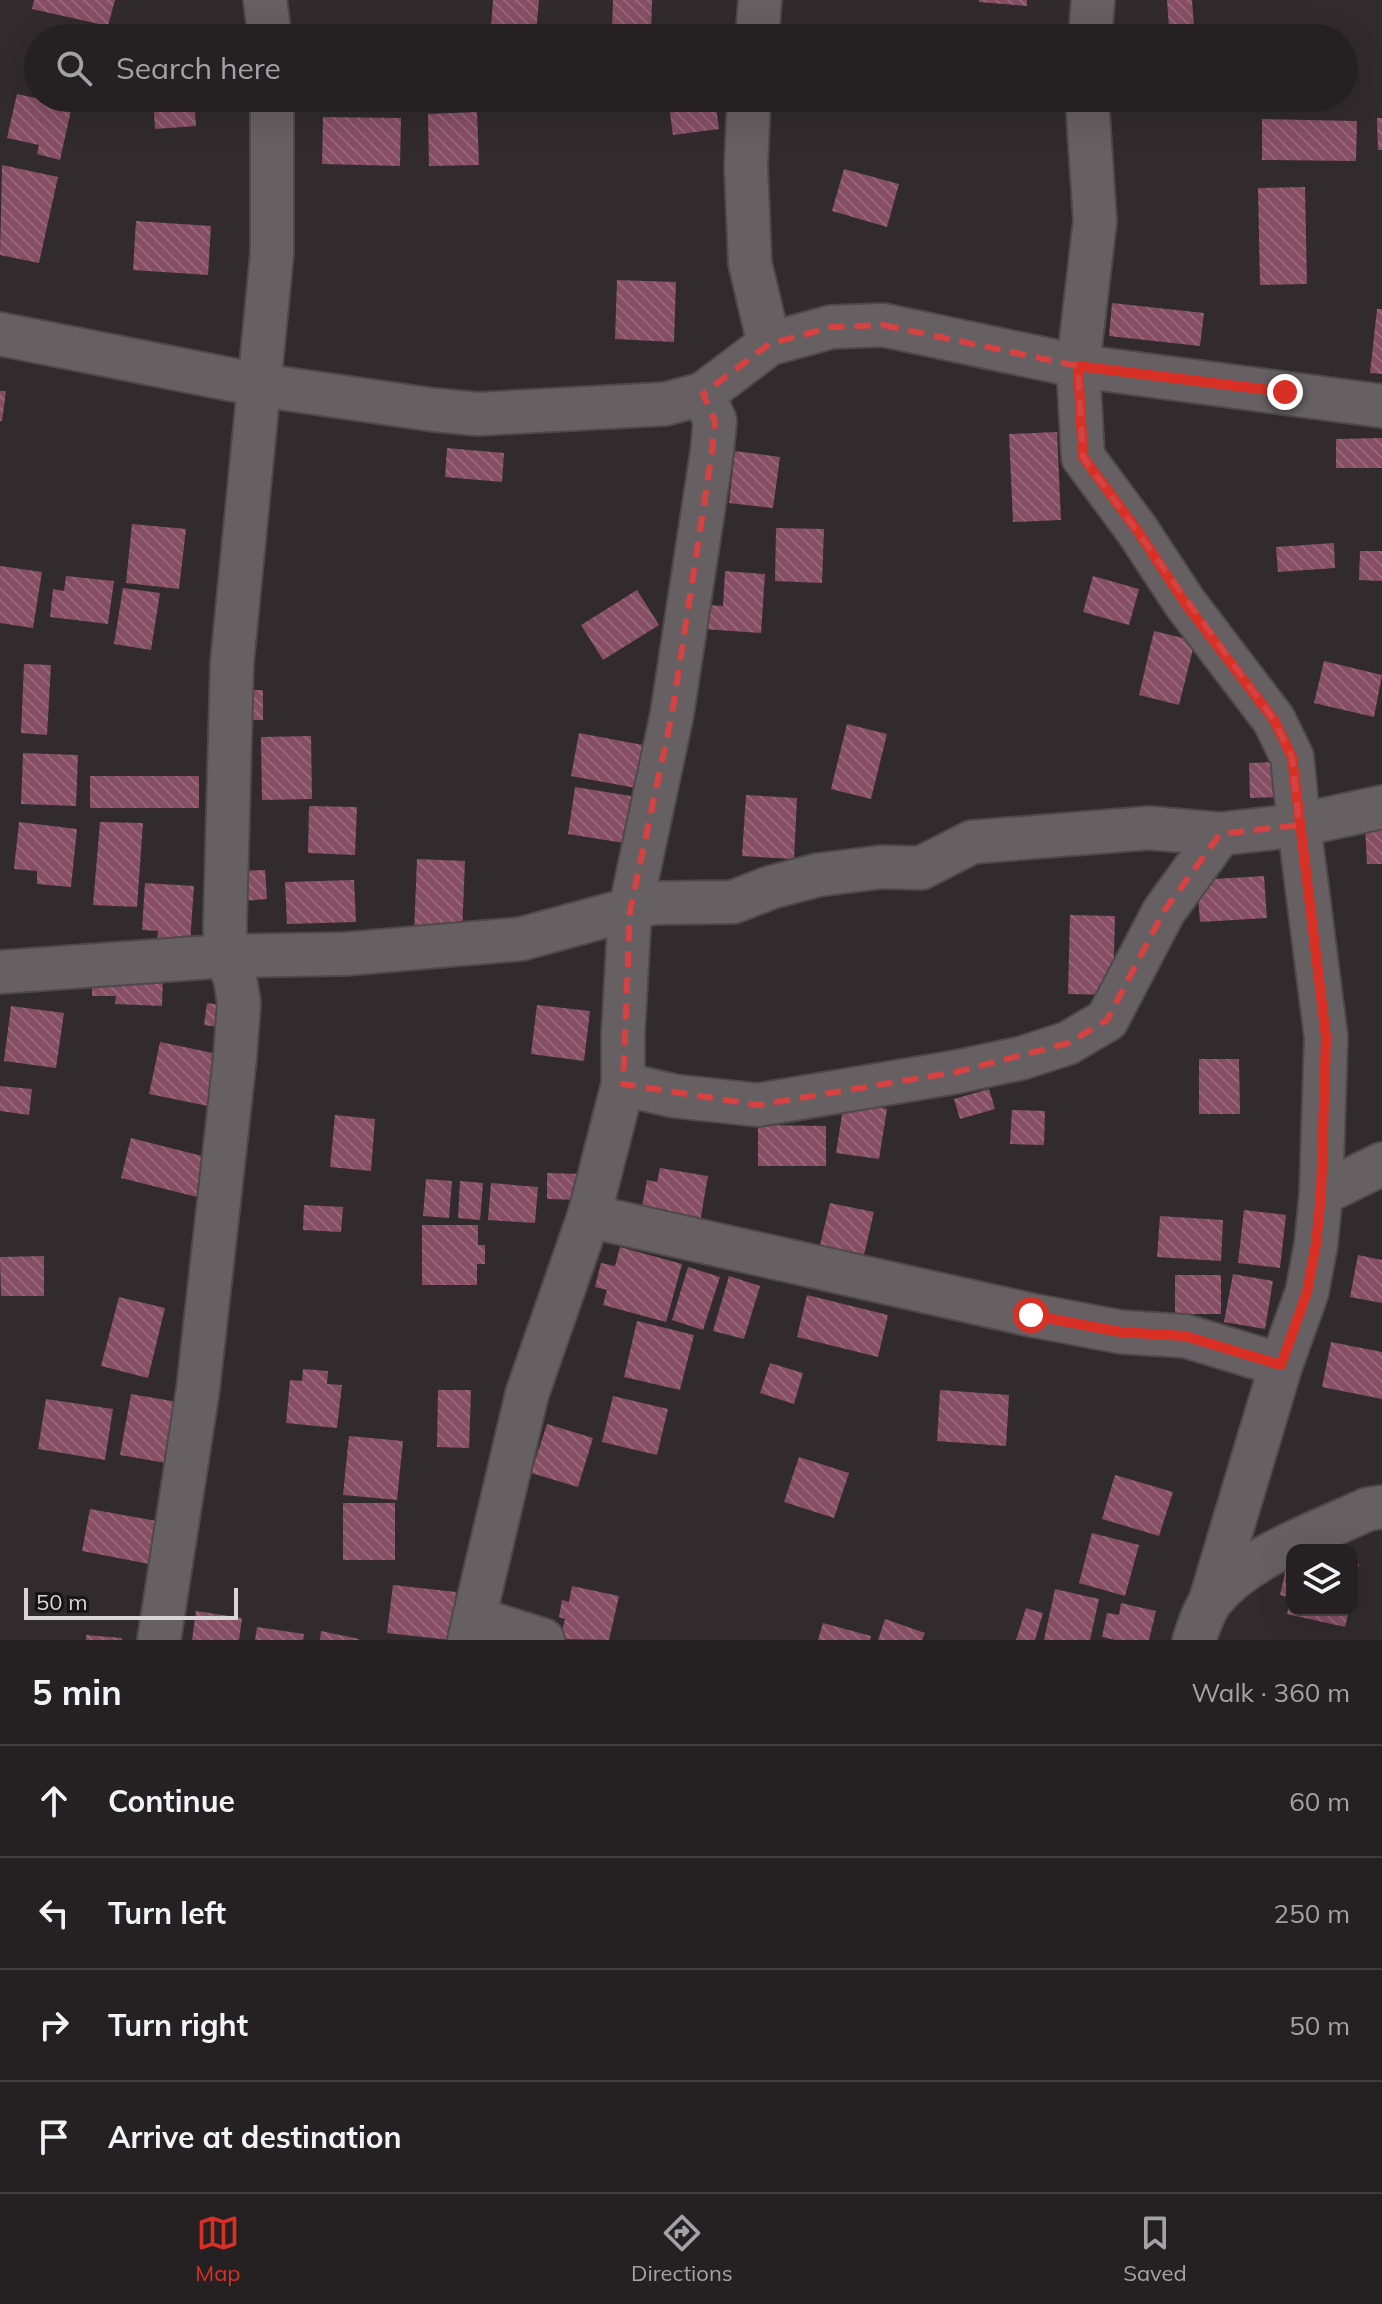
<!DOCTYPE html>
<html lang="en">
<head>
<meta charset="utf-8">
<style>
  body { margin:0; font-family:Mulish,sans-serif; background:#2d282a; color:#f1f3f6 }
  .controls { position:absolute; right:24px; bottom:24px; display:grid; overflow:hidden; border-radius:16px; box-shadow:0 8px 32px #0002 }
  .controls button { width:72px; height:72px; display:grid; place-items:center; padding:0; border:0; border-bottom:2px solid #423e40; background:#252022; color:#f1f3f6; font:40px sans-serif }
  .scale { position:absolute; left:24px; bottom:20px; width:214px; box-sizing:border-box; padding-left:8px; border:4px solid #d9d5d6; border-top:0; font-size:22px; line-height:28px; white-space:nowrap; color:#d9d5d6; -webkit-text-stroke:6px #171415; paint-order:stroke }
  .stop { position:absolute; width:24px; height:24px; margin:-18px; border:6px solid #d93025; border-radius:50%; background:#fff }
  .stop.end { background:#d93025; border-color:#fff; box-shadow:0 2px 8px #0008 }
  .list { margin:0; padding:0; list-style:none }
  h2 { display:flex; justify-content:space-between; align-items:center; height:104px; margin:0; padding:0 32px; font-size:34px }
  h2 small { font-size:26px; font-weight:400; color:#a3a3a5 }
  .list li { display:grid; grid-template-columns:52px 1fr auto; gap:24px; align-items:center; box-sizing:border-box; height:112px; padding:0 32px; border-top:2px solid #423e40 }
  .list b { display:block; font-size:30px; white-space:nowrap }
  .list em { font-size:26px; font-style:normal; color:#a3a3a5 }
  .icon { flex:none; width:44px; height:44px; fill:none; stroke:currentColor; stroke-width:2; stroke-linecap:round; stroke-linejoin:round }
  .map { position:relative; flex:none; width:1382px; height:1640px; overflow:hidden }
  .search { position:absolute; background:#252022; box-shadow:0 8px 32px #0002; left:24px; right:24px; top:24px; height:88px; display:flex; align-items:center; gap:20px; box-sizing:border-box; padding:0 28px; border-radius:44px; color:#a3a3a5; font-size:30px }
  .sheet { height:552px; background:#252022 }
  nav { display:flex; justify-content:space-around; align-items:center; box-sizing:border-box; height:112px; border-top:2px solid #423e40; background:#252022; font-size:22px; color:#a3a3a5 }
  nav a { display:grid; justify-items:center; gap:4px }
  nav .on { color:#d93025 }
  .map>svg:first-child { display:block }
  .building { fill:url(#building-back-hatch) }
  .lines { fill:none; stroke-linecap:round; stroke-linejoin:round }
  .minor-casing { stroke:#4f494b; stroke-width:46 }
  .minor { stroke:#676063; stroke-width:42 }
  .route { stroke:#d93025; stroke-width:10 }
  .marked { fill:none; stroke:#d64242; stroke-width:6; stroke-dasharray:16 10; stroke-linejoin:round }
</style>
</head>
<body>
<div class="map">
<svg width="1382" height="1640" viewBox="0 0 1382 1640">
  <defs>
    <pattern id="building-back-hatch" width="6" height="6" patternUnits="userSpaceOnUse" patternTransform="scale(2)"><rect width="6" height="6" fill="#864e63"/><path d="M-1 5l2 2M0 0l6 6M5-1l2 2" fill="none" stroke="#966779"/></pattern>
  </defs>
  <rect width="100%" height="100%" fill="#312b2d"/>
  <g class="building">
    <path d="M34,0H115L108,26L32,9Z"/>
    <path d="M493,0H539L536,33L491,28Z"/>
    <path d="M613,0H652L651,32L612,30Z"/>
    <path d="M979,0H1027V6L979,2Z"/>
    <path d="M1167,0H1192L1194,27L1169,28Z"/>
    <path d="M17,94L72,106L60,160L37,154L39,145L7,138Z"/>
    <path d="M153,98H194L196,126L155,129Z"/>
    <path d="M668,98H715L719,129L673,135Z"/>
    <path d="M1258,98H1317V104L1258,106Z"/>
    <path d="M477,112L479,165L429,166L428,114Z"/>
    <path d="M323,117L401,118L400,166L322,164Z"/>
    <path d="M1377,118H1382V150H1378Z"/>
    <path d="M1262,119L1357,121L1356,161L1262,160Z"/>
    <path d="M2,165L58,177L39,263L0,255Z"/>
    <path d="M844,169L899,184L887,227L832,211Z"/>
    <path d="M1305,187L1307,284L1260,285L1258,188Z"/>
    <path d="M136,221L211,226L208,275L133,270Z"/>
    <path d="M617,280L676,282L674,342L615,339Z"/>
    <path d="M1112,303L1204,313L1200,346L1109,336Z"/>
    <path d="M1377,309H1382V374L1370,373Z"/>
    <path d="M0,391H6L2,421H0Z"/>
    <path d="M1057,432L1061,520L1013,522L1009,434Z"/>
    <path d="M1382,438V468H1336V439Z"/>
    <path d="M447,448L504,453L502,482L445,477Z"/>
    <path d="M735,451L780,457L773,508L729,503Z"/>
    <path d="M132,524L186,529L179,589L126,583Z"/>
    <path d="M776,528L824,529L822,583L775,581Z"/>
    <path d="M1334,543L1335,568L1278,572L1276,547Z"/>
    <path d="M1360,551H1382V581L1359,580Z"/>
    <path d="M0,566L42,572L33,628L0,623Z"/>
    <path d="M725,571L765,574L761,633L689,628L691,604L723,606Z"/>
    <path d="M66,576L114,581L108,624L50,617L53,589L64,591Z"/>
    <path d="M1093,576L1139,589L1129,625L1083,612Z"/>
    <path d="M123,588L160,593L151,650L114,644Z"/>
    <path d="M637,590L659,625L603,660L581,625Z"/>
    <path d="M1154,631L1195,641L1179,705L1139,695Z"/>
    <path d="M1324,661L1382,675L1374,717L1314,703Z"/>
    <path d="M24,664L51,665L47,735L21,733Z"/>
    <rect x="241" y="690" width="22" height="30"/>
    <path d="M847,724L887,734L871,799L831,789Z"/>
    <path d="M579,733L648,746L641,789L571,776Z"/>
    <path d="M311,736L312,799L262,800L261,737Z"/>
    <path d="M23,753L78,755L76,806L21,804Z"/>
    <path d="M1280,762L1282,797L1250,798L1249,763Z"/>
    <rect x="90" y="776" width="109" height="32"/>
    <path d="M575,787L637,797L630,844L568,834Z"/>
    <path d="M746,795L797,798L794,859L742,856Z"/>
    <path d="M309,806L357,807L355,855L308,853Z"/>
    <path d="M19,822L77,829L71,887L37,884V871L14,869Z"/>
    <path d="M100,822L143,823L137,907L93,905Z"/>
    <path d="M1365,826H1382V864H1367Z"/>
    <path d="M417,859L465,861L462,934L414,932Z"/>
    <path d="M265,870L267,899L242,901L240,871Z"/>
    <path d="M1264,876L1267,918L1200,922L1197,880Z"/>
    <path d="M354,880L356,922L287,924L285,882Z"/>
    <path d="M145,883L194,886L190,943L157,941L158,931L142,930Z"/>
    <path d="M1070,915L1115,916L1113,995L1068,994Z"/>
    <path d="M92,977L163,979L162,1006L115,1004L116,996H92Z"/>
    <path d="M207,1003L236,1007L233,1029L204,1025Z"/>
    <path d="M537,1005L590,1011L584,1061L531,1054Z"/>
    <path d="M11,1006L64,1013L56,1068L4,1061Z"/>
    <path d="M160,1042L218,1054L208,1106L149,1094Z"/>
    <path d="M1199,1059H1239L1240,1114H1199Z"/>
    <path d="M0,1086L32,1089L29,1115L0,1111Z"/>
    <path d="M989,1089L995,1109L960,1119L954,1099Z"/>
    <path d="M844,1102L887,1109L879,1159L836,1153Z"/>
    <path d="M1012,1110L1045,1111L1044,1145L1010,1144Z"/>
    <path d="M335,1115L375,1119L371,1171L330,1167Z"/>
    <path d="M758,1125L826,1126V1166H758Z"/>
    <path d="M131,1138L210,1158L201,1198L121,1178Z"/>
    <path d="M660,1168L708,1176L698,1234L641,1212L647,1180L657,1182Z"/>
    <path d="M547,1173L582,1174L581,1200L547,1199Z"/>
    <path d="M426,1179L452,1181L449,1218L423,1216Z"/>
    <path d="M460,1181L483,1183L480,1220L458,1218Z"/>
    <path d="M491,1183L538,1187L535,1223L488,1220Z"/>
    <path d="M830,1203L874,1212L860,1272L816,1262Z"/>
    <path d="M304,1205L343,1207L341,1232L303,1230Z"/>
    <path d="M1244,1210L1286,1215L1280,1268L1238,1263Z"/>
    <path d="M1160,1216L1223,1220L1221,1261L1157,1257Z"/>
    <path d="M422,1225H478V1245H485V1264H477V1285H422Z"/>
    <path d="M620,1247L682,1264L666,1322L603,1305L607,1290L595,1287L601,1263L615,1266Z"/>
    <path d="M1358,1255L1382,1260V1303L1350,1297Z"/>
    <path d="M44,1256V1296H1L0,1257Z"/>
    <path d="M688,1267L720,1277L703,1330L672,1320Z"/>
    <path d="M1233,1274L1273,1281L1265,1329L1224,1322Z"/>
    <rect x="1175" y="1275" width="46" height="39"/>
    <path d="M729,1276L760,1286L744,1339L713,1331Z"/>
    <path d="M807,1295L888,1315L878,1357L797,1337Z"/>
    <path d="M119,1297L165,1308L148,1378L101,1366Z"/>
    <path d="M637,1321L694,1335L680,1390L624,1377Z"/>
    <path d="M1331,1342L1382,1352V1399L1322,1387Z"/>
    <path d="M770,1363L803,1373L794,1404L760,1393Z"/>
    <path d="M303,1369L328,1371L327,1384L342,1385L337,1428L286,1423L290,1380L302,1381Z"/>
    <path d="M438,1390H471L469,1448L437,1447Z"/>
    <path d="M940,1390L1009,1395L1006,1446L937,1441Z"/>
    <path d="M131,1394L178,1402L166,1463L120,1455Z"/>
    <path d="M613,1396L668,1409L657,1455L602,1442Z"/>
    <path d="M46,1399L113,1409L105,1460L38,1449Z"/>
    <path d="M547,1424L593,1438L578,1487L531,1473Z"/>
    <path d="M349,1436L403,1441L397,1500L343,1495Z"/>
    <path d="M799,1457L849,1473L834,1518L784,1502Z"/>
    <path d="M1115,1475L1173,1492L1159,1536L1102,1519Z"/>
    <rect x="343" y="1503" width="52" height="57"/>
    <path d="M90,1509L162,1522L154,1565L82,1551Z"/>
    <path d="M1092,1533L1139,1545L1125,1596L1079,1583Z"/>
    <path d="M1352,1563L1359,1564L1353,1590H1352Z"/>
    <path d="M1286,1568L1292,1569V1610H1349L1345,1627L1287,1614L1291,1598L1280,1595Z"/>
    <path d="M393,1585L456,1592L450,1640L387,1633Z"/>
    <path d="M572,1586L619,1596L609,1640L560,1639L565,1619L559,1617L562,1600L569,1602Z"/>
    <path d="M1055,1589L1099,1599L1090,1640H1044Z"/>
    <path d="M1121,1603L1156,1611L1149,1640H1116L1102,1637L1107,1613L1119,1615Z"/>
    <path d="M1026,1608L1043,1613L1035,1640H1016Z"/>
    <path d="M196,1611L242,1618L239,1640H192Z"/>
    <path d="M885,1619L925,1633L922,1640H878Z"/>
    <path d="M823,1623L871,1636L870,1640H818Z"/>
    <path d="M257,1627L304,1634L303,1640H255Z"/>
    <path d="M321,1631L359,1639L358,1640H320Z"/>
    <path d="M86,1635L122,1638V1640H86Z"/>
  </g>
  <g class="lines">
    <defs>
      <g id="minor">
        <path d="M265,0L270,38"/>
        <path d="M757,38L760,0"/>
        <path d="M1090,38L1093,0"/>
        <path d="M749,98L746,166L750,263L769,344"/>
        <path d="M1087,98L1095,221L1078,366L1083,457L1137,530L1185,603L1274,720L1292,757L1299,825L1326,1037L1321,1194L1316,1244L1307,1292L1281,1365L1210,1602"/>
        <path d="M0,334L259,385L434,410L478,414L665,404L703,394L769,344L831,327L883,325L1078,366L1382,406"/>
        <path d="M0,972L225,956L345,954L521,939L653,903L733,902L772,887L818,875L881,867L921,868L972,842L1149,828L1220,834"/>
        <path d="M623,1084V1034L630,911L672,714L712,452L715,421L703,394"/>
        <path d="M1321,1194L1382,1164"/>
        <path d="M589,1216L1031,1315L1121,1332L1185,1336L1281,1365"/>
        <path d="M474,1618L543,1640"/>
        <path d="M159,1640L198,1389L235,1057L239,1003L235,978L225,956V923L232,663L272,253V98"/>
        <path d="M469,1640L527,1394L589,1216L623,1084L674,1096L758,1105L956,1072L1022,1058L1068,1043L1107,1020L1164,911L1220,834L1299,825L1382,807"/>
        <path d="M1194,1640C1199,1627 1203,1611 1212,1600C1247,1556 1317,1533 1368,1509L1382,1507"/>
      </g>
    </defs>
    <use href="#minor" class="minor-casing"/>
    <use href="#minor" class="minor"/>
  </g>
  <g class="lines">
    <path class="route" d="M1031,1315L1121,1332L1185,1336L1281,1365L1307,1292L1316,1244L1321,1194L1326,1037L1292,757L1274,720L1185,603L1137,530L1083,457L1078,366L1285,392"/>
  </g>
  <path class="marked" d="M883,325L1078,366L1083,457L1274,720L1292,757L1299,825L1220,834L1164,911L1107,1020L1068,1043L956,1072L758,1105L623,1084L630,911L672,714L712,452L715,421L703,394L769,344L831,327Z"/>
</svg>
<div class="controls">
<button><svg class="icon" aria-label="layers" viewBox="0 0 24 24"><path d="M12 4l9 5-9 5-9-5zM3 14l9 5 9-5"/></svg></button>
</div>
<div class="scale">50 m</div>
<div class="stop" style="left:1031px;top:1315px"></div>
<div class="stop end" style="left:1285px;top:392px"></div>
<div class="search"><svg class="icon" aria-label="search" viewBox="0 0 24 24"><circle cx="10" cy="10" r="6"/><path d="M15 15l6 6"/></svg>Search here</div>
</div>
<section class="sheet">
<h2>5 min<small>Walk · 360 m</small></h2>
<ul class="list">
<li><svg class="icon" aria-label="ahead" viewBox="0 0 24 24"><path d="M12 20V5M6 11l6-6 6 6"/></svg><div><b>Continue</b></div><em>60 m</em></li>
<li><svg class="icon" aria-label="left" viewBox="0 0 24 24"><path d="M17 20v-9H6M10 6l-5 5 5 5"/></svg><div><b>Turn left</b></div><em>250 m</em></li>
<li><svg class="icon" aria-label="right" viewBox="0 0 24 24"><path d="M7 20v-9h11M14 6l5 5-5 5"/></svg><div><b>Turn right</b></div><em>50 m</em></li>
<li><svg class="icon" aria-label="arrive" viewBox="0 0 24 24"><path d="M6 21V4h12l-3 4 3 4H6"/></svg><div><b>Arrive at destination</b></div></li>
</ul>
</section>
<nav>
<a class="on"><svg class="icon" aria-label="map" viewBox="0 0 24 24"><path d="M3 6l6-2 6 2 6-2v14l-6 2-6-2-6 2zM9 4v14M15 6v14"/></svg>Map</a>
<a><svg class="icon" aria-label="directions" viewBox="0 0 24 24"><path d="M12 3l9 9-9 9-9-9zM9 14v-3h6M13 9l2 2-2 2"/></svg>Directions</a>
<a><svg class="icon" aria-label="saved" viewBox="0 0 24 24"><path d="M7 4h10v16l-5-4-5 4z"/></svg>Saved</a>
</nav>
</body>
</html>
